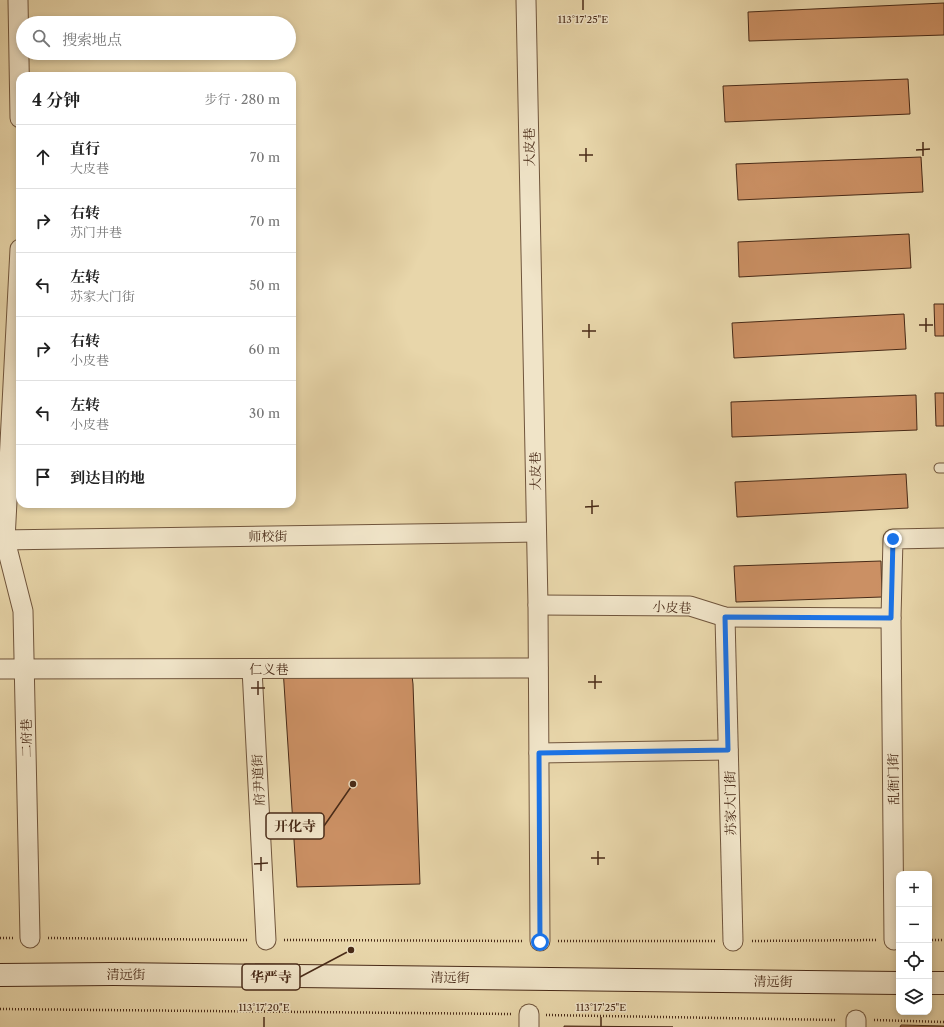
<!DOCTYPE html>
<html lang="zh">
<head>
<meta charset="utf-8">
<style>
  body { margin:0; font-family:"Libre Caslon Text","Noto Serif SC",serif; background:#f6f6f6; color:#222 }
  .controls { position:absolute; right:12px; bottom:12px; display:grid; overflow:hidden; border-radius:8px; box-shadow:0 2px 6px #0003 }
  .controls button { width:36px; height:36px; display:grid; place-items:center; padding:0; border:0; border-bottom:1px solid #e0e0e0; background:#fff; color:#222; font:20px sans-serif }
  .stop { position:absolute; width:12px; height:12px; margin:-9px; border:3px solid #1a73e8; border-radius:50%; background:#fff }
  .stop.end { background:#1a73e8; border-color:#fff; box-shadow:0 1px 4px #0008 }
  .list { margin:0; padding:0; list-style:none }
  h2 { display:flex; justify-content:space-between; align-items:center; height:52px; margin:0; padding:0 16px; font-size:17px }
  h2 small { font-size:13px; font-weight:400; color:#767676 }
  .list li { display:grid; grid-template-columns:26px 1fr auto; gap:12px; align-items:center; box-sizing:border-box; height:64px; padding:0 16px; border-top:1px solid #e0e0e0 }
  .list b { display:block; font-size:15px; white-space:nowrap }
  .list p { margin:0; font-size:13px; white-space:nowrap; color:#767676 }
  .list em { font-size:13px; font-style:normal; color:#767676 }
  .icon { flex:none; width:22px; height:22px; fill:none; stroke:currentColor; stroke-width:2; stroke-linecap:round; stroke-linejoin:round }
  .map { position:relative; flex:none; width:944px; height:1027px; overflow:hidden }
  .search { position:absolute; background:#fff; box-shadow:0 2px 6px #0003; left:16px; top:16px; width:280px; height:44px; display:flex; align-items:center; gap:10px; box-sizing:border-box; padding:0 14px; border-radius:22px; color:#767676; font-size:15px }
  .panel { position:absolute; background:#fff; box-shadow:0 2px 6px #0003; left:16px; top:72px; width:280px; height:436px; border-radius:12px }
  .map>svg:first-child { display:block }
  .building { fill:#cb9064; stroke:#482a17 }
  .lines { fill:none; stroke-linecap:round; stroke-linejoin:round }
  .lane-casing { stroke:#70553c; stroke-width:11 }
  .street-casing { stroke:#70553c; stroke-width:21 }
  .secondary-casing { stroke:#482a17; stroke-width:24 }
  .path { stroke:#482a17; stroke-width:2.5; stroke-dasharray:1 2; stroke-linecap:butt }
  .lane { stroke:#f0e4c8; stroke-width:9 }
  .street { stroke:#f0e4c8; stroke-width:19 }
  .secondary { stroke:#f0e4c8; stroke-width:22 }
  .route { stroke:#1a73e8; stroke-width:5 }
  .ticks { fill:none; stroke:#482a17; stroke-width:1.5 }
  .labels { text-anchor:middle; stroke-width:3; stroke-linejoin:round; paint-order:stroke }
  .street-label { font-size:13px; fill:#482a17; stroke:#f0e4c8 }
  .ticks-label { font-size:10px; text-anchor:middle; fill:#482a17; stroke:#f0e4c8; stroke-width:3; stroke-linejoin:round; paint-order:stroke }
  .leader { fill:none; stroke:#482a17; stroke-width:1.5 }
  .callout-dot { fill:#482a17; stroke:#f0e4c8; stroke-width:1.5 }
  .callout { fill:#f0e4c8; stroke:#482a17; stroke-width:1.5 }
  .callout-label { font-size:14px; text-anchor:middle; font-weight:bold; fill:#482a17 }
</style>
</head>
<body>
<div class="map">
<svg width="944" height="1027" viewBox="0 0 944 1027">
  <rect width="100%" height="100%" fill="#e8d6aa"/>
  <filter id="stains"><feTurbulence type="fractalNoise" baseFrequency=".005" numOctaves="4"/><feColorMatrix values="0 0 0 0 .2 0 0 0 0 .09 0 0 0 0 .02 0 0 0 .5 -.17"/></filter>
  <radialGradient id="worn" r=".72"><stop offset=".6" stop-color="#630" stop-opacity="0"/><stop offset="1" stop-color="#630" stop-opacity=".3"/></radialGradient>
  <g class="building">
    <path d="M944,3V35L749,41L748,12Z"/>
    <path d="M908,79L910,114L725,122L723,86Z"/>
    <path d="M921,157L923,192L738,200L736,164Z"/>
    <path d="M909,234L911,268L739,277L738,242Z"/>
    <path d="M934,304H944V336H935Z"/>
    <path d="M904,314L906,349L734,358L732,323Z"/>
    <path d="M935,393H944V426H936Z"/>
    <path d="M916,395L917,430L732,437L731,402Z"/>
    <path d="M906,474L908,508L737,517L735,482Z"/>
    <path d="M881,561L882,597L736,602L734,566Z"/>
    <path d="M283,668H411L413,684L420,884L297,887Z"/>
    <path d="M901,1025L944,1026V1027H900Z"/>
    <path d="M564,1026L673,1027H564Z"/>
  </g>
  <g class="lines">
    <defs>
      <path id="lane" d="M939,468H944"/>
      <g id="street">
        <path d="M18,0L20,118"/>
        <path d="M526,0L538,605L540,941"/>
        <path d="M20,249L5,540L23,611L30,938"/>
        <path d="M0,540L536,532"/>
        <path d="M538,605L690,606L725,617L891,618L893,539L944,538"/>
        <path d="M725,617L733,941"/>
        <path d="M891,618L894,940"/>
        <path d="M0,669L538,668"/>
        <path d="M252,669L266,940"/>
        <path d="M539,753L728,750"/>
        <path d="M856,1020V1027"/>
        <path d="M529,1027V1014"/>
      </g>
      <g id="secondary">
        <path d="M0,975L113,974L899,983"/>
        <path d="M929,983H944"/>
      </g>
    </defs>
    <use href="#lane" class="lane-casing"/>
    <use href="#street" class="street-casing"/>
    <use href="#secondary" class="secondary-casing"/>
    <g class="path">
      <path d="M0,938H13"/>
      <path d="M48,938L249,940"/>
      <path d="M284,940L523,941"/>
      <path d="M929,940H944"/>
      <path d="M558,941H715"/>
      <path d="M752,941L877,940"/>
      <path d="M0,1009L511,1014"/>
      <path d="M546,1015L837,1020"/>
      <path d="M874,1020L944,1022"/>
    </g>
    <use href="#lane" class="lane"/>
    <use href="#street" class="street"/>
    <use href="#secondary" class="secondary"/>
  </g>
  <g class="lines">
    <path class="route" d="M540,942L539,753L728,750L725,617L891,618L893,539"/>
  </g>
  <path class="ticks" d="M583,0V10M923,142V156M586,148V162M916,150L930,149M579,155H593M926,318V332M589,324V338M919,325H933M582,331H596M592,500V514M585,507L599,506M595,675V689M258,681V695M588,682H602M251,688H265M598,851V865M261,857V871M591,858H605M254,864L268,863M264,1017V1027M601,1017V1027"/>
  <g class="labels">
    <g class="street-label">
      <text transform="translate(529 147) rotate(-91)" y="5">大皮巷</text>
      <text transform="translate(535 471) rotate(-91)" y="5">大皮巷</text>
      <text transform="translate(268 536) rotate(-1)" y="5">师校街</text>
      <text transform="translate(672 607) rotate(3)" y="5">小皮巷</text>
      <text x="269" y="674">仁义巷</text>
      <text transform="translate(26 738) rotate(-91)" y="5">二府巷</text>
      <text transform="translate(893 779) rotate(-91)" y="5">乱衙门街</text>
      <text transform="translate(258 780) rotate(-93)" y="5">府尹道街</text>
      <text transform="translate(730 803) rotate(-91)" y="5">苏家大门街</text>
      <text x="126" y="979">清远街</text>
      <text transform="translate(450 977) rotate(1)" y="5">清远街</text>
      <text transform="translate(773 981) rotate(1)" y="5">清远街</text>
    </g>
  </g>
  <g class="ticks-label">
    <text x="583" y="23">113°17'25"E</text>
    <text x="264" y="1011">113°17'20"E</text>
    <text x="601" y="1011">113°17'25"E</text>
  </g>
  <path class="leader" d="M353 784L324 826M351 950L300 977"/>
  <g class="callout-dot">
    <circle cx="353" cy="784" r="4"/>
    <circle cx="351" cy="950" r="4"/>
  </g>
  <g class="callout">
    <rect x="266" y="813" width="58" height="26" rx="4"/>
    <rect x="242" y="964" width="58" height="26" rx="4"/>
  </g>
  <g class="callout-label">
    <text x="295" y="831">开化寺</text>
    <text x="271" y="982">华严寺</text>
  </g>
  <rect width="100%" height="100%" filter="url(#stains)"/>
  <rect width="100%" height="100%" fill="url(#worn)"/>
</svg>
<div class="controls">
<button>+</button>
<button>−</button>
<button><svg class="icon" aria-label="locate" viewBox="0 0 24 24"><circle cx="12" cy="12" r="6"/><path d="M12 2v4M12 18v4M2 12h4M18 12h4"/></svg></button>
<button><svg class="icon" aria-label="layers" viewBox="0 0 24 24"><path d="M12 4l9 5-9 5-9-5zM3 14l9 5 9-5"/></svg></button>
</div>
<div class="stop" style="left:540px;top:942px"></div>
<div class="stop end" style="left:893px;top:539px"></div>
<div class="search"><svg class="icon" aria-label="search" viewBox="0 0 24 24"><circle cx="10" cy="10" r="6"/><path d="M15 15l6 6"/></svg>搜索地点</div>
<section class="panel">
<h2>4 分钟<small>步行 · 280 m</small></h2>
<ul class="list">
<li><svg class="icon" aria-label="ahead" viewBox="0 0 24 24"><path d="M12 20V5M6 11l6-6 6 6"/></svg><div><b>直行</b><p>大皮巷</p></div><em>70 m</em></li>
<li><svg class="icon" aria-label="right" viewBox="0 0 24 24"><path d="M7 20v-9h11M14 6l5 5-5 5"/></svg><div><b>右转</b><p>苏门井巷</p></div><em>70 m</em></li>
<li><svg class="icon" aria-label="left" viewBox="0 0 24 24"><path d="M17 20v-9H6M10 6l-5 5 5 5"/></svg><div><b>左转</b><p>苏家大门街</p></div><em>50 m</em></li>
<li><svg class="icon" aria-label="right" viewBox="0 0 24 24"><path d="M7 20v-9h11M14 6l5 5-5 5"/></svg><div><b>右转</b><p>小皮巷</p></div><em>60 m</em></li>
<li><svg class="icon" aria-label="left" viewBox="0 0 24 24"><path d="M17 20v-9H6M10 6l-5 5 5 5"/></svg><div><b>左转</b><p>小皮巷</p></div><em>30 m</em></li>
<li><svg class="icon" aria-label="arrive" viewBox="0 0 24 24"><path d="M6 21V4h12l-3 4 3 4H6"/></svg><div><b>到达目的地</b></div></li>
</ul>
</section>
</div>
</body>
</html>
